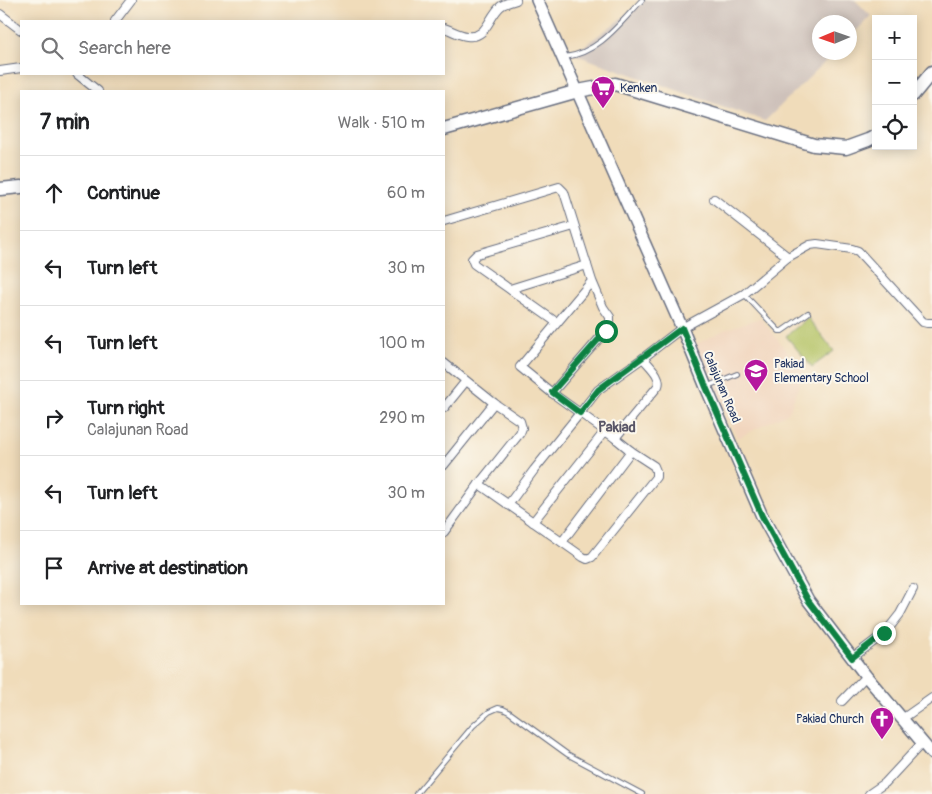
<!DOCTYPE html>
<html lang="en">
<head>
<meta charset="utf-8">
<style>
  body { margin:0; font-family:Pangolin,sans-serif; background:#f2f2f2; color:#202124 }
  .controls { position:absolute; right:15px; top:15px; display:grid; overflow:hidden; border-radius:0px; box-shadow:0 2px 12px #0003 }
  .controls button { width:45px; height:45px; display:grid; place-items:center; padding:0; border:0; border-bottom:1px solid #e0e0e0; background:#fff; color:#202124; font:25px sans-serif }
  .compass { position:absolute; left:812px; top:15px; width:45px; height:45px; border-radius:50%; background:#fff; box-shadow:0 2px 12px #0003; rotate:268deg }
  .stop { position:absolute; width:15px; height:15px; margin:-11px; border:4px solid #0b8043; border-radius:50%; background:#fff }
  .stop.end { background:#0b8043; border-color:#fff; box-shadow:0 1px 5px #0008 }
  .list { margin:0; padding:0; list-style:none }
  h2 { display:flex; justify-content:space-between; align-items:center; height:65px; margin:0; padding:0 20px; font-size:21px }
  h2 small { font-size:16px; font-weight:400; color:#757577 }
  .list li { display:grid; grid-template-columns:32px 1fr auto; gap:15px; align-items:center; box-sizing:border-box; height:75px; padding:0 20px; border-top:1px solid #e0e0e0 }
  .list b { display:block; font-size:19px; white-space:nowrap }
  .list p { margin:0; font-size:16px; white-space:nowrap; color:#757577 }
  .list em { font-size:16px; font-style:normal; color:#757577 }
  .icon { flex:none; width:28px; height:28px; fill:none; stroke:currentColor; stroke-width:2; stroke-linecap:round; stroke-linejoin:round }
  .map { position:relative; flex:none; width:932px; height:794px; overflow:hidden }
  .search { position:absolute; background:#fff; box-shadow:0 2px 12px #0003; left:20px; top:20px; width:425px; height:55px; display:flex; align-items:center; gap:12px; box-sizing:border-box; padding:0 18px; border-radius:0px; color:#757577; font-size:19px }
  .panel { position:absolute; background:#fff; box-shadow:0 2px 12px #0003; left:20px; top:90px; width:425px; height:515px; border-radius:0px }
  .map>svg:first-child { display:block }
  .built { fill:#f1d5bd }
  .industrial { fill:#cec1ba }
  .green { fill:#b4c365; stroke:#687962 }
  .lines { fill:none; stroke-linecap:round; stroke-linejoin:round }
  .lane-casing { stroke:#666c7e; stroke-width:6 }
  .street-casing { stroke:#666c7e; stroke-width:10 }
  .secondary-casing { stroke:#666c7e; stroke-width:14 }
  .primary-casing { stroke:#666c7e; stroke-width:15 }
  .lane { stroke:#fff; stroke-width:4 }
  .street { stroke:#fff; stroke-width:8 }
  .secondary { stroke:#fff; stroke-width:11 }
  .primary { stroke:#fff; stroke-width:12 }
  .route { stroke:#0b8043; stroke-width:6 }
  .labels { text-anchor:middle; stroke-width:4; stroke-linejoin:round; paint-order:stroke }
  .poi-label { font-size:12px; fill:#1b2f5e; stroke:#fbf7ec; text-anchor:start }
  .street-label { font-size:12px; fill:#1b2f5e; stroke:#fbf7ec }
  .quarter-label { font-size:15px; font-weight:bold; fill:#595667; stroke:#fbf7ec }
</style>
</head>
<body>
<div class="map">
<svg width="932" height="794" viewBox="0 0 932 794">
  <rect width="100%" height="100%" fill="#fbf7ec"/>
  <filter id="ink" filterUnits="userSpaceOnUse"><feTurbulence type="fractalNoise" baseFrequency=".02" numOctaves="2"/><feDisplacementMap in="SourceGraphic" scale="10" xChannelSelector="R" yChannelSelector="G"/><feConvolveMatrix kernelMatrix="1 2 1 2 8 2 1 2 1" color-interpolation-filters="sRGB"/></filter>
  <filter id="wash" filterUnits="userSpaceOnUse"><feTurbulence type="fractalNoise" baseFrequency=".0096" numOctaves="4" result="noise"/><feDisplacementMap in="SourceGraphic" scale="20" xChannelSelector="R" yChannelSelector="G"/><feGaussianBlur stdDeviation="1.12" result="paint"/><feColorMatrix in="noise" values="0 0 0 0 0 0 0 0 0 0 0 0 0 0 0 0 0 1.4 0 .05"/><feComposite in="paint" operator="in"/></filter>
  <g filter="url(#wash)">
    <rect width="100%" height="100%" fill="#f0dcba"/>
    <path class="built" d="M760,318L804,372L789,412L738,438L693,346L724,330Z"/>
    <path class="industrial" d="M644,0H855L871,16L850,37V22H820V52L834,53L765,121L573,54L637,7Z"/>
    <path class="green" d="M808,318L834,351L812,367L786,336Z"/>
  </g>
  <g filter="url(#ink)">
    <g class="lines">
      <defs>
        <g id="lane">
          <path d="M565,57C599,53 620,23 642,0"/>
          <path d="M744,294L779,331H782L808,313"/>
          <path d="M708,386L737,374"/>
          <path d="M416,794L473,726L489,712L498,708L503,709L509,712L567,754L642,794"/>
        </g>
        <g id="street">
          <path d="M0,14L21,30"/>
          <path d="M115,21L131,0"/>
          <path d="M444,28C451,30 459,35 467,36C487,39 488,17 501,6C505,3 511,2 516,0"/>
          <path d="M0,71L21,68"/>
          <path d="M77,74L98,91"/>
          <path d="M714,199L788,257"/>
          <path d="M444,221L559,187L564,192L592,281L603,307L610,317V326L552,393L520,367L592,281"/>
          <path d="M510,289L587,265"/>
          <path d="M556,322L474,264L472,259L477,254L574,226"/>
          <path d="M444,363L494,403L520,421L522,428L520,433L479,484L444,532"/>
          <path d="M444,408L466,381"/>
          <path d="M615,438L580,413L598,390L643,358"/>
          <path d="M444,465L494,403"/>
          <path d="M479,484L583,557L587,559L592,557L656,477V471L654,466L631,451L615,438L658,386C662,376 649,366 643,358L682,328L744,294L788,257L810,245L817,244L852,249L858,251L923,322L927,323H932"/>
          <path d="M508,505L534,470L580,413L552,393"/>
          <path d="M533,522L605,431"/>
          <path d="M562,542L631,451"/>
          <path d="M852,658L885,633L900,614L913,589"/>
          <path d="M842,701L866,676"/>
          <path d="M902,719L932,698"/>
          <path d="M869,794L885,783L923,742"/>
        </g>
        <path id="secondary" d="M537,0L682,328L706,387L762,516L808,600L866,676L932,754"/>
        <g id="primary">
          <path d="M913,95L932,72"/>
          <path d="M444,129L578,91L615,84L814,145L846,148L868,140L876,136"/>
          <path d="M0,189L21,187"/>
        </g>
      </defs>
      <use href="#lane" class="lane-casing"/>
      <use href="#street" class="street-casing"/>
      <use href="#secondary" class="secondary-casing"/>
      <use href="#primary" class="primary-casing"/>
      <use href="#lane" class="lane"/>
      <use href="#street" class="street"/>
      <use href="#secondary" class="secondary"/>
      <use href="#primary" class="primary"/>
    </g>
  </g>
  <g class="lines" filter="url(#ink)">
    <path class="route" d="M606,331L552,392L580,413L598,390L682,328L706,387L762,516L808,600L852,658L884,633"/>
  </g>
  <defs>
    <symbol id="supermarket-pin" viewBox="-11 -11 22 30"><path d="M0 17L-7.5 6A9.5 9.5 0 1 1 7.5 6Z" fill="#b5179e" stroke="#fbf7ec"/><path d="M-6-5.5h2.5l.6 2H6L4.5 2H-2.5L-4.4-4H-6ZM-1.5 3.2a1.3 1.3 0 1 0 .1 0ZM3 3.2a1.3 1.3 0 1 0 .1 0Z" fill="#fff"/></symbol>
    <symbol id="school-pin" viewBox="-11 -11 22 30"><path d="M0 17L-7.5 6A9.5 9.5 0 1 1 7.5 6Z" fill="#b5179e" stroke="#fbf7ec"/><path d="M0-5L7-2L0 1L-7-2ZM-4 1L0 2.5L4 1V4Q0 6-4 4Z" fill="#fff"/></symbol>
    <symbol id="church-pin" viewBox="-11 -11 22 30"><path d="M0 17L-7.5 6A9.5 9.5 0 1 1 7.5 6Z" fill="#b5179e" stroke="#fbf7ec"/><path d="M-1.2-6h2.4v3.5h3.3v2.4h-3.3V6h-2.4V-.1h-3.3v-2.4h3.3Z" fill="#fff"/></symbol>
  </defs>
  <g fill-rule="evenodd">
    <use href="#supermarket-pin" x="589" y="74" width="28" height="38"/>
    <use href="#school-pin" x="742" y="357" width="28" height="38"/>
    <use href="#church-pin" x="868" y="705" width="28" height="38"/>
  </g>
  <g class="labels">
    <g class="poi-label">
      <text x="620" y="92">Kenken</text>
      <text x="774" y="368">Pakiad<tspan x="774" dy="14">Elementary School</tspan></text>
      <text x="864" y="723" text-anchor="end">Pakiad Church</text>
    </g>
    <g class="street-label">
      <text transform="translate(722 387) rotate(67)" y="4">Calajunan Road</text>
    </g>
    <g class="quarter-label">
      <text x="617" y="432">Pakiad</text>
    </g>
  </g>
</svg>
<div class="controls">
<button>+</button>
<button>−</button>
<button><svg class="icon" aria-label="locate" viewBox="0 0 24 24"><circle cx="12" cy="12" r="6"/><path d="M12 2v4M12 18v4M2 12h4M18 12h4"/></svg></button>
</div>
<svg class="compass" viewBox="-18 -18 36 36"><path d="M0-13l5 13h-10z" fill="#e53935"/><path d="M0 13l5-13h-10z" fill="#757577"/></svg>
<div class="stop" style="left:606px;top:331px"></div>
<div class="stop end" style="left:884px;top:633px"></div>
<div class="search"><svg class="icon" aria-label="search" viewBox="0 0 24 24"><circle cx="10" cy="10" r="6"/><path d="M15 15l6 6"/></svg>Search here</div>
<section class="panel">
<h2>7 min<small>Walk · 510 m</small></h2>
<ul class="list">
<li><svg class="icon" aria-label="ahead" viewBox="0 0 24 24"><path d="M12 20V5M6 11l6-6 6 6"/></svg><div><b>Continue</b></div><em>60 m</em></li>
<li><svg class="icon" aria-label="left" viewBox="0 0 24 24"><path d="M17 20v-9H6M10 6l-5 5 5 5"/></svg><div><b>Turn left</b></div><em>30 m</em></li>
<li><svg class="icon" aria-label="left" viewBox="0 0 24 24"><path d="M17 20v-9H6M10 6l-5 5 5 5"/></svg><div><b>Turn left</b></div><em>100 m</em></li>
<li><svg class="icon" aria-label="right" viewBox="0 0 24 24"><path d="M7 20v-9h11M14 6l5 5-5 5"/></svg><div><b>Turn right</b><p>Calajunan Road</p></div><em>290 m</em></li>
<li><svg class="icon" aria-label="left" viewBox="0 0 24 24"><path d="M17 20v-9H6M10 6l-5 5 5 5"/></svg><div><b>Turn left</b></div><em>30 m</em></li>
<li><svg class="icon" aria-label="arrive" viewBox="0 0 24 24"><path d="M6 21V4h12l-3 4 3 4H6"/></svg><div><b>Arrive at destination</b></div></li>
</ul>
</section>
</div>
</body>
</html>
